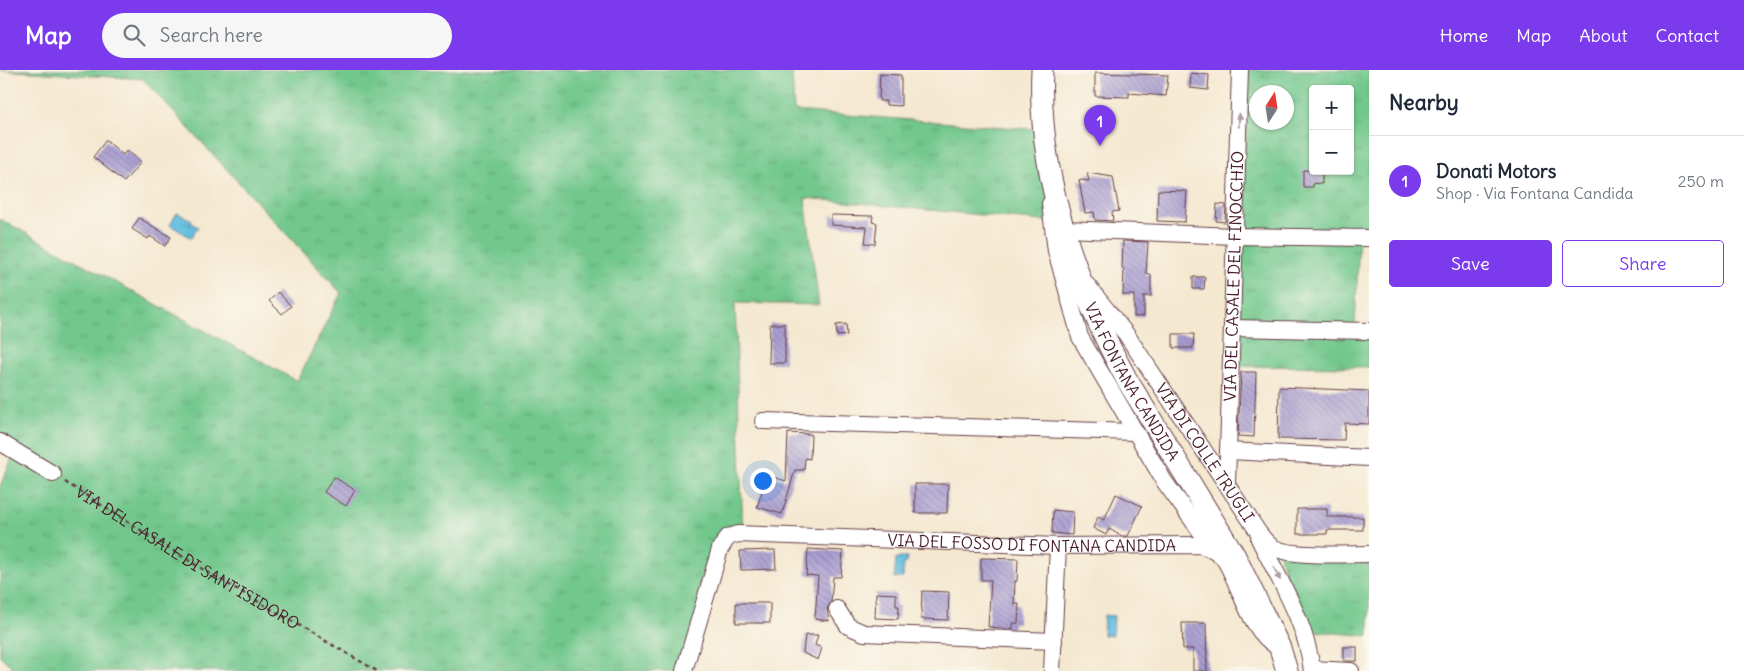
<!DOCTYPE html>
<html lang="en">
<head>
<meta charset="utf-8">
<style>
  body { margin:0; font-family:Delius,sans-serif; background:#f6f6f7; color:#1f2937 }
  .controls { position:absolute; right:15px; top:15px; display:grid; overflow:hidden; border-radius:5px; box-shadow:0 1px 4px #0004 }
  .controls button { width:45px; height:45px; display:grid; place-items:center; padding:0; border:0; border-bottom:1px solid #e0e1e3; background:#fff; color:#1f2937; font:25px sans-serif }
  .compass { position:absolute; left:1249px; top:15px; width:45px; height:45px; border-radius:50%; background:#fff; box-shadow:0 1px 4px #0004; rotate:12deg }
  .you { position:absolute; left:762px; top:410px; width:18px; height:18px; margin:-12px; border:4px solid #fff; border-radius:50%; background:#1a73e8; box-shadow:0 0 0 8px #1a73e833 }
  .badge { display:grid; place-items:center; width:32px; height:32px; border-radius:50%; background:#7c3aed; color:#fff; font-size:16px; font-weight:700 }
  .pin { position:absolute; translate:-50% -41px; filter:drop-shadow(0 1px 2px #0008) }
  .pin::after { content:''; position:absolute; top:26px; width:18px; height:15px; background:inherit; clip-path:polygon(0 0,100% 0,50% 100%) }
  .list { margin:0; padding:0; list-style:none }
  h2 { display:flex; justify-content:space-between; align-items:center; height:65px; margin:0; padding:0 20px; font-size:21px }
  h2 small { font-size:16px; font-weight:400; color:#747a83 }
  .list li { display:grid; grid-template-columns:32px 1fr auto; gap:15px; align-items:center; box-sizing:border-box; height:90px; padding:0 20px; border-top:1px solid #e0e1e3 }
  .list b { display:block; font-size:19px; white-space:nowrap }
  .list p { margin:0; font-size:16px; white-space:nowrap; color:#747a83 }
  .list em { font-size:16px; font-style:normal; color:#747a83 }
  .actions { display:flex; gap:10px; padding:15px 20px }
  .actions a { flex:1; padding:11px 0; border:1px solid #7c3aed; border-radius:5px; text-align:center; font-size:18px; color:#7c3aed }
  .actions .main { background:#7c3aed; color:#fff }
  .icon { flex:none; width:28px; height:28px; fill:none; stroke:currentColor; stroke-width:2; stroke-linecap:round; stroke-linejoin:round }
  .map { position:relative; flex:none; width:1369px; height:601px; overflow:hidden }
  header { display:flex; align-items:center; gap:30px; box-sizing:border-box; height:70px; padding:0 25px; background:#7c3aed; color:#fff }
  header strong { font-size:24px }
  nav { display:flex; gap:28px; margin-inline-start:auto; font-size:18px }
  .search { width:350px; height:45px; background:#f6f6f7; display:flex; align-items:center; gap:12px; box-sizing:border-box; padding:0 18px; border-radius:28px; color:#747a83; font-size:19px }
  main { display:flex }
  aside { flex:1; background:#fff }
  .map>svg:first-child { display:block }
  .grass { fill:url(#grass-tufts); stroke:#5e735c; fill-rule:evenodd }
  .water { fill:url(#water-ripples); stroke:#566e86 }
  .building { fill:url(#building-back-hatch) }
  .lines { fill:none; stroke-linecap:round; stroke-linejoin:round }
  .minor-casing { stroke:#643d44; stroke-width:18 }
  .major-casing { stroke:#643d44; stroke-width:23 }
  .path { stroke:#643d44; stroke-width:2.5; stroke-dasharray:4 4; stroke-linecap:butt }
  .minor { stroke:#fff; stroke-width:16 }
  .major { stroke:#fff; stroke-width:21 }
  .oneway { fill:#ae9aa0 }
  .labels { text-anchor:middle; stroke-width:4; stroke-linejoin:round; paint-order:stroke }
  .street-label { font-size:16px; fill:#4a1f2b; stroke:#fbf7ec }
</style>
</head>
<body>
<header>
<strong>Map</strong>
<div class="search"><svg class="icon" aria-label="search" viewBox="0 0 24 24"><circle cx="10" cy="10" r="6"/><path d="M15 15l6 6"/></svg>Search here</div>
<nav><a>Home</a><a>Map</a><a>About</a><a>Contact</a></nav>
</header>
<main>
<div class="map">
<svg width="1369" height="601" viewBox="0 0 1369 601">
  <defs>
    <pattern id="grass-tufts" width="24" height="20" patternUnits="userSpaceOnUse" patternTransform="scale(1.25)"><rect width="24" height="20" fill="#71c78c"/><path d="M3 7l-1-3M5 7V3M7 7l1-3M15 17l-1-3M17 17v-4M19 17l1-3" fill="none" stroke="#63aa79"/></pattern>
    <pattern id="water-ripples" width="26" height="14" patternUnits="userSpaceOnUse" patternTransform="scale(1.25)"><rect width="26" height="14" fill="#63bee0"/><path d="M2 4q2-2 4 0t4 0M15 11q2-2 4 0t4 0" fill="none" stroke="#549ab6"/></pattern>
    <pattern id="building-back-hatch" width="6" height="6" patternUnits="userSpaceOnUse" patternTransform="scale(1.25)"><rect width="6" height="6" fill="#a89dd1"/><path d="M-1 5l2 2M0 0l6 6M5-1l2 2" fill="none" stroke="#8b7faa"/></pattern>
  </defs>
  <rect width="100%" height="100%" fill="#fbf7ec"/>
  <filter id="ink" filterUnits="userSpaceOnUse"><feTurbulence type="fractalNoise" baseFrequency=".02" numOctaves="2"/><feDisplacementMap in="SourceGraphic" scale="10" xChannelSelector="R" yChannelSelector="G"/><feConvolveMatrix kernelMatrix="1 2 1 2 8 2 1 2 1" color-interpolation-filters="sRGB"/></filter>
  <filter id="wash" filterUnits="userSpaceOnUse"><feTurbulence type="fractalNoise" baseFrequency=".0096" numOctaves="4" result="noise"/><feDisplacementMap in="SourceGraphic" scale="20" xChannelSelector="R" yChannelSelector="G"/><feGaussianBlur stdDeviation="1.12" result="paint"/><feColorMatrix in="noise" values="0 0 0 0 0 0 0 0 0 0 0 0 0 0 0 0 0 1.4 0 .05"/><feComposite in="paint" operator="in"/></filter>
  <g filter="url(#wash)">
    <rect width="100%" height="100%" fill="#f4e8d0"/>
    <g class="grass">
      <path d="M0,0H792L794,41L1044,60L1063,153L805,128L819,235L735,233L743,464L731,466L684,601H17L0,586V416L15,381L0,372V149L297,311L341,223L143,9Z"/>
      <path d="M1240,0H1369V166H1359L1355,261H1369V297L1231,296ZM1313,19H1350V101H1313ZM1256,22H1286V52H1256Z"/>
      <path d="M1278,480L1369,484V566L1302,560Z"/>
    </g>
    <g class="water">
      <path d="M177,143L192,150L191,153L198,157L191,168L170,155Z"/>
      <path d="M900,487H907L906,493H904L903,508H894L896,489H900Z"/>
      <path d="M1104,545L1114,546L1113,566L1103,565Z"/>
    </g>
    <g id="blocks">
      <g class="building">
        <path d="M1095,3L1168,5L1166,26L1129,23V27L1095,26Z"/>
        <path d="M1191,3L1209,5L1208,20L1190,18Z"/>
        <path d="M880,4L901,5V36L886,35V31H879Z"/>
        <path d="M106,70L123,85L127,80L141,92L124,112L93,87Z"/>
        <path d="M1303,100L1322,101V114L1313,113V117H1303Z"/>
        <path d="M1087,103L1113,107L1119,141L1112,142L1113,151L1095,150L1094,142L1085,143L1079,110L1089,111Z"/>
        <path d="M1158,120L1187,121L1185,152L1157,151Z"/>
        <path d="M1217,134L1226,135L1225,152L1216,151Z"/>
        <path d="M831,145L873,146L872,152L877,153L875,174L865,173L867,157L831,155Z"/>
        <path d="M139,148L171,167L165,176L150,166L148,169L132,159Z"/>
        <path d="M1123,171L1148,172L1146,204L1151,205V226H1144V246L1134,247V225H1123L1124,199H1122Z"/>
        <path d="M1193,207H1205L1204,219H1193Z"/>
        <path d="M278,222L291,236L282,244L269,231Z"/>
        <path d="M770,254H785V293H769Z"/>
        <path d="M846,254L847,265L837,266L836,255Z"/>
        <path d="M1173,264H1194L1193,278H1173Z"/>
        <path d="M1241,302H1256L1254,367L1238,366Z"/>
        <path d="M1279,317L1369,321V354L1345,353L1344,370L1278,369Z"/>
        <path d="M788,363L811,364L810,389L805,388L804,400H795L782,444L757,437L767,405L786,411Z"/>
        <path d="M334,407L355,420L346,436L324,422Z"/>
        <path d="M915,414H948L947,443H915Z"/>
        <path d="M1116,424L1142,436L1128,466H1122L1109,459L1106,465L1093,458L1098,447L1104,450Z"/>
        <path d="M1297,439H1327V447H1363V460H1327V464H1297Z"/>
        <path d="M1053,440L1073,442L1072,465L1052,463Z"/>
        <path d="M808,479L843,481L841,507H833L831,532L827,539L829,551L815,549L818,506L806,505Z"/>
        <path d="M775,480L776,499L741,500L740,481Z"/>
        <path d="M981,488L1018,489L1017,511H1015L1014,534H1019L1018,553H1013V559L988,557L991,510H981Z"/>
        <path d="M922,521L949,522L948,550L921,549Z"/>
        <path d="M876,523L896,524V536H899L898,549L875,548Z"/>
        <rect x="736" y="533" width="34" height="20"/>
        <path d="M1182,553H1206L1207,601H1193V579H1183Z"/>
        <path d="M805,565H818L815,575L822,578L818,590L803,583Z"/>
        <rect x="1344" y="577" width="13" height="14"/>
      </g>
    </g>
  </g>
  <g filter="url(#ink)">
    <use href="#blocks" fill-opacity="0" stroke="#643d44" stroke-width="1"/>
    <g class="lines">
      <defs>
        <g id="minor">
          <path d="M1050,134L1056,181L1080,267L1164,411L1214,480"/>
          <path d="M1065,159L1235,166L1369,168"/>
          <path id="s2" d="M1087,215L1126,264L1247,445C1254,455 1261,469 1271,476C1288,488 1347,484 1369,484"/>
          <path d="M1232,258L1369,261"/>
          <path d="M763,351L1135,362"/>
          <path d="M0,372L53,404"/>
          <path d="M1228,381L1369,388"/>
          <path id="s3" d="M1227,414L1240,0"/>
          <path d="M1259,469C1280,511 1307,554 1312,601"/>
          <path d="M837,539L848,556L864,563L1054,571"/>
          <path d="M1312,599L1351,601"/>
          <path id="s4" d="M684,601L720,479L728,467L738,464L1058,476L1200,475L1214,480L1223,487C1241,514 1248,561 1278,577"/>
          <path d="M1052,601L1058,476"/>
        </g>
        <g id="major">
          <path id="s5" d="M1042,0C1037,105 1077,219 1127,310L1235,486L1280,578L1287,601"/>
        </g>
      </defs>
      <use href="#minor" class="minor-casing"/>
      <use href="#major" class="major-casing"/>
      <path class="path" id="s1" d="M65,412L199,497L377,601"/>
      <use href="#minor" class="minor"/>
      <use href="#major" class="major"/>
    </g>
    <defs><path id="oneway-solid" d="M-6-.8H1V-3.2L6.5 0L1 3.2V.8H-6Z" transform="scale(1.25)"/></defs>
    <g class="oneway">
      <use href="#oneway-solid" transform="translate(1239 50) rotate(-88)"/>
      <use href="#oneway-solid" transform="translate(1277 504) rotate(63)"/>
    </g>
  </g>
  <g class="labels">
    <g class="street-label">
      <text dy="6" stroke="none"><textPath href="#s3" startOffset="208">VIA DEL CASALE DEL FINOCCHIO</textPath></text>
      <text dy="6" stroke="none"><textPath href="#s5" startOffset="329">VIA FONTANA CANDIDA</textPath></text>
      <text dy="6" stroke="none"><textPath href="#s2" startOffset="205">VIA DI COLLE TRUGLI</textPath></text>
      <text dy="6" stroke="none"><textPath href="#s4" startOffset="446">VIA DEL FOSSO DI FONTANA CANDIDA</textPath></text>
      <text dy="6" stroke="none"><textPath href="#s1" startOffset="144">VIA DEL CASALE DI SANT'ISIDORO</textPath></text>
    </g>
  </g>
</svg>
<div class="controls">
<button>+</button>
<button>−</button>
</div>
<svg class="compass" viewBox="-18 -18 36 36"><path d="M0-13l5 13h-10z" fill="#e53935"/><path d="M0 13l5-13h-10z" fill="#747a83"/></svg>
<div class="you"></div>
<div class="pin badge" style="left:1100px;top:76px">1</div>
</div>
<aside>
<h2>Nearby<small></small></h2>
<ul class="list">
<li><span class="badge">1</span><div><b>Donati Motors</b><p>Shop · Via Fontana Candida</p></div><em>250 m</em></li>
</ul>
<div class="actions"><a class="main">Save</a><a>Share</a></div>
</aside>
</main>
</body>
</html>
